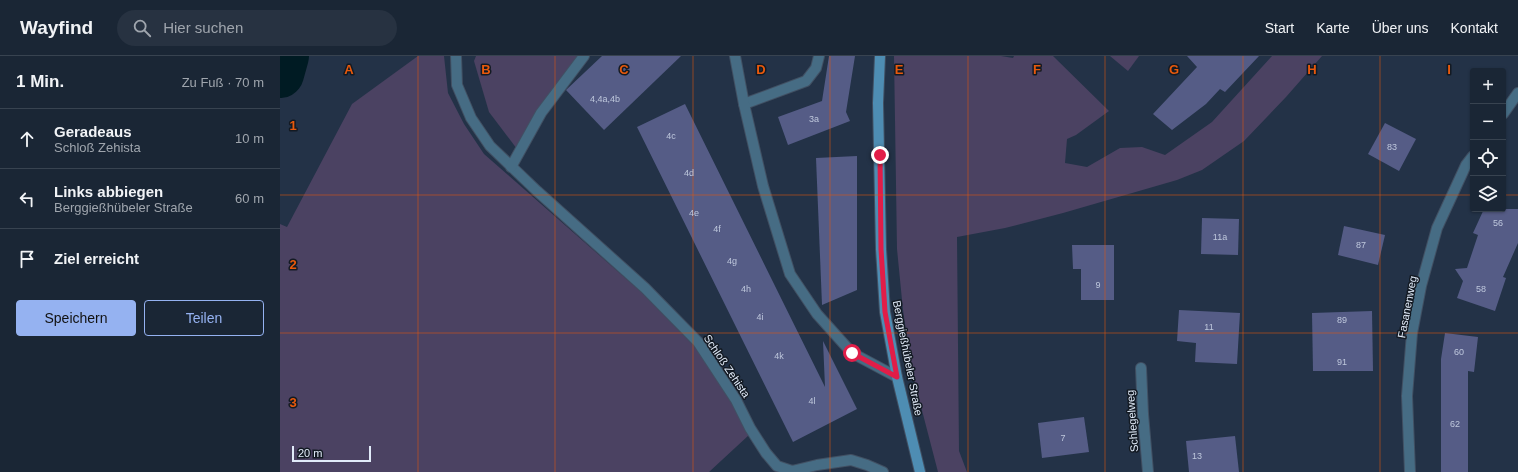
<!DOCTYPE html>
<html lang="de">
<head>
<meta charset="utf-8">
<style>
  body { margin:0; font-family:Helvetica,sans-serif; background:#273241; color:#f1f3f6 }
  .controls { position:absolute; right:12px; top:12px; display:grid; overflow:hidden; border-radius:4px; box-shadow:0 1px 3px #0004 }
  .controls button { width:36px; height:36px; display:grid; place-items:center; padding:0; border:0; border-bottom:1px solid #384350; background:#1a2635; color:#f1f3f6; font:20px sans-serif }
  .scale { position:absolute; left:12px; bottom:10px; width:79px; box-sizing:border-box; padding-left:4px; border:2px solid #e1ebf9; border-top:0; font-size:11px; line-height:14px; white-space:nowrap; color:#e1ebf9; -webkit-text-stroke:3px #131a23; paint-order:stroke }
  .stop { position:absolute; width:12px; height:12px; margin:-9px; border:3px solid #e11d48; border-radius:50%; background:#fff }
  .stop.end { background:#e11d48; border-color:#fff; box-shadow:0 1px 4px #0008 }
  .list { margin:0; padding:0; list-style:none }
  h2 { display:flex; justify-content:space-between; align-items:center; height:52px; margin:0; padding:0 16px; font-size:17px }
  h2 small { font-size:13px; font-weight:400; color:#9fa5ad }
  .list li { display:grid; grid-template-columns:26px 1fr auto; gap:12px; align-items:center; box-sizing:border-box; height:60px; padding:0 16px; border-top:1px solid #384350 }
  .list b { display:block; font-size:15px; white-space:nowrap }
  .list p { margin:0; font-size:13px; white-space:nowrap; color:#9fa5ad }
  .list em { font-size:13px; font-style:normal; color:#9fa5ad }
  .actions { display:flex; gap:8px; padding:12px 16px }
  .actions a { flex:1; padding:9px 0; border:1px solid #95b2f1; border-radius:4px; text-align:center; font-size:14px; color:#95b2f1 }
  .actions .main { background:#95b2f1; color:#111 }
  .icon { flex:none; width:22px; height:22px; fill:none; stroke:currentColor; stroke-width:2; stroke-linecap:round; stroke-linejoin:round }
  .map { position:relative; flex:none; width:1238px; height:416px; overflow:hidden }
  header { display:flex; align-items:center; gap:24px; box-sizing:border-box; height:56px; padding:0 20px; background:#1a2635; border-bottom:1px solid #384350 }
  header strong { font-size:19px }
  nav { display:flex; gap:22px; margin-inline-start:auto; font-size:14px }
  .search { width:280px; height:36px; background:#273241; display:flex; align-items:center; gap:10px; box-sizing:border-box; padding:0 14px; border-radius:22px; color:#9fa5ad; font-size:15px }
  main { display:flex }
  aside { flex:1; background:#1a2635 }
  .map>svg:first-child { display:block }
  .green { fill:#4b4262 }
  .water { fill:#001b23 }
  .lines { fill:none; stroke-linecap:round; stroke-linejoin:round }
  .river { stroke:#001b23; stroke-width:48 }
  .building { fill:#555c86 }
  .service-casing { stroke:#415063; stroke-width:12 }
  .minor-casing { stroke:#415063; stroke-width:12 }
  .secondary-casing { stroke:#415063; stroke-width:12 }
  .service { stroke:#466c84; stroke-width:10 }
  .minor { stroke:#466c84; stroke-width:10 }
  .secondary { stroke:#4e8db3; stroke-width:10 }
  .route { stroke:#e11d48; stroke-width:5 }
  .grid { fill:none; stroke:#e8590c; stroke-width:1; stroke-opacity:0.55 }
  .labels { text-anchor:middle; stroke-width:3; stroke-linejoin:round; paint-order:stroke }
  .number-label { font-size:9px; fill:#bec7dc }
  .street-label { font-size:11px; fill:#e1ebf9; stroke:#131a23 }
  .grid-label { font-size:13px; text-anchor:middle; font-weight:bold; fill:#e8590c; stroke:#131a23; stroke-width:3; stroke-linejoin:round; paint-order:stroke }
</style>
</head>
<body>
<header>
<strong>Wayfind</strong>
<div class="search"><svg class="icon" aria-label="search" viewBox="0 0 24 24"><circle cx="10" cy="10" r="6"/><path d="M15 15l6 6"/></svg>Hier suchen</div>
<nav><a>Start</a><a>Karte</a><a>Über uns</a><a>Kontakt</a></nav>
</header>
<main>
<aside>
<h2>1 Min.<small>Zu Fuß · 70 m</small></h2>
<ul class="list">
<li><svg class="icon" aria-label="ahead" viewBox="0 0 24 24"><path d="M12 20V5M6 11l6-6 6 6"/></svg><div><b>Geradeaus</b><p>Schloß Zehista</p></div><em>10 m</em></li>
<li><svg class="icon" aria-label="left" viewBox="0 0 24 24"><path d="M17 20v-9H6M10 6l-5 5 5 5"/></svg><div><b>Links abbiegen</b><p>Berggießhübeler Straße</p></div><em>60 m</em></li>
<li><svg class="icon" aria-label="arrive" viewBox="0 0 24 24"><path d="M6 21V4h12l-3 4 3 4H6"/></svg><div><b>Ziel erreicht</b></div></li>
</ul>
<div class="actions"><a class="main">Speichern</a><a>Teilen</a></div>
</aside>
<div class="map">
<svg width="1238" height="416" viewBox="0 0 1238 416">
  <rect width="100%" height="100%" fill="#233247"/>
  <g class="green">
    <path d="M138,0H164L168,37L184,68L204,98L360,235L414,290L453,345L469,379L429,416H0V168L7,171L72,48Z"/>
    <path d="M196,0H298L237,93L209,56L194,5Z"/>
    <path d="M614,0H721L733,2L734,0H773L829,55L796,79L787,83L785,107L807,111L840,92L862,91L885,99L932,66L992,0H1042L1006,41L964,85L922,114L897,124L783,157L725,172L677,181L679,395L687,416H658L632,316L623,254L617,193Z"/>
    <path d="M830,0H859L848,15Z"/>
  </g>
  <path class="water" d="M0,0H16L11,16L0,12Z"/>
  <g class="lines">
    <path class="river" d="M0,18L5,0"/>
  </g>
  <g class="building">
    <path d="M322,0H401L324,74L286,34Z"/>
    <path d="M549,0H575L566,56L570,65L508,89L498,61L542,45Z"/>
    <path d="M907,0H979L945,36L940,33L926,48L892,74L873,58L917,11Z"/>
    <path d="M405,48L545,331L543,285L577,353L513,386L357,71Z"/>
    <path d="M1105,67L1136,83L1119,115L1088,98Z"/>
    <path d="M577,100V234L542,249L536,102Z"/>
    <path d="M1204,153H1238V187L1223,221L1226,222L1215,255L1177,242L1183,225L1175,213L1187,212L1198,179L1193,177Z"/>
    <path d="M922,162L959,163L958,199L921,198Z"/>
    <path d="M1064,170L1105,179L1098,209L1058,199Z"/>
    <path d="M792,189H834V244H801V213H793Z"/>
    <path d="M899,254L960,257L957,308L915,306L916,287L897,285Z"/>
    <path d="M1092,255L1093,315H1033L1032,257Z"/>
    <path d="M1165,277L1198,281L1194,316L1188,315V416H1161V303Z"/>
    <path d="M804,361L809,396L762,402L758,367Z"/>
    <path d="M955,380L959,416H909L906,385Z"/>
  </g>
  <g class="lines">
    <defs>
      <path id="service" d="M464,48L526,25L536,12L539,0"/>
      <g id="minor">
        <path d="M176,0L177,29L191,62L210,90L257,135L365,232L418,286L456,344L470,372L486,397L497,410L512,415L537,409L571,404L587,409L603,416"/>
        <path d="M455,0L464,48L483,130L510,218L537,258L572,297L617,321"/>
        <path d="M1223,58L1238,37"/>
        <path d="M231,111L261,57L304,0"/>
        <path d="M861,312L863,358L868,416"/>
        <path d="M1130,416L1127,340L1132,277L1141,230L1157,172L1186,109L1193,100"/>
      </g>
      <path id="secondary" d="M600,0L598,47L601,193L605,256L617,321L640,416"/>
    </defs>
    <use href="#service" class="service-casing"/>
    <use href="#minor" class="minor-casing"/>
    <use href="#secondary" class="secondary-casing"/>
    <use href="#service" class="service"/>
    <use href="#minor" class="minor"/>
    <use href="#secondary" class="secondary"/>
  </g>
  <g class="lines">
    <path class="route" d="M572,297L617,321L605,256L601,193L600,99"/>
  </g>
  <path class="grid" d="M138,0V416M275,0V416M413,0V416M550,0V416M688,0V416M825,0V416M963,0V416M1100,0V416M0,139H1193M1223,139H1238M0,277H1238"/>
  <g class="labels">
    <g class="number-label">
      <text x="325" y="46">4,4a,4b</text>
      <text x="534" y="66">3a</text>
      <text x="391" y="83">4c</text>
      <text x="1112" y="94">83</text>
      <text x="409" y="120">4d</text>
      <text x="414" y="160">4e</text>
      <text x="1218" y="170">56</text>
      <text x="437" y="176">4f</text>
      <text x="940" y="184">11a</text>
      <text x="1081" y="192">87</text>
      <text x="452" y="208">4g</text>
      <text x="818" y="232">9</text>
      <text x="466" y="236">4h</text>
      <text x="1201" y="236">58</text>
      <text x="480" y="264">4i</text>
      <text x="1062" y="267">89</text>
      <text x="929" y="274">11</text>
      <text x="1179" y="299">60</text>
      <text x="499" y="303">4k</text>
      <text x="1062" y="309">91</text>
      <text x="532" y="348">4l</text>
      <text x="1175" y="371">62</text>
      <text x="783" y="385">7</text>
      <text x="917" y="403">13</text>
    </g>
    <g class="street-label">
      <text transform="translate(1127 251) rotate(-79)" y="4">Fasanenweg</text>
      <text transform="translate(628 302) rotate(79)" y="4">Berggießhübeler Straße</text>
      <text transform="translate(447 310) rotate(56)" y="4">Schloß Zehista</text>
      <text transform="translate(852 365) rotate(-94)" y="4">Schlegelweg</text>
    </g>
  </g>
  <g class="grid-label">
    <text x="69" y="18">A</text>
    <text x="206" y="18">B</text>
    <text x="344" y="18">C</text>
    <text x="481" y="18">D</text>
    <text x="619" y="18">E</text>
    <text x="757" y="18">F</text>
    <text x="894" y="18">G</text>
    <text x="1032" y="18">H</text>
    <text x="1169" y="18">I</text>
    <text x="13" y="74">1</text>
    <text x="13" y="213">2</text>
    <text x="13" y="351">3</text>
  </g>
</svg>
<div class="controls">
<button>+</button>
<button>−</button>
<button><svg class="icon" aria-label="locate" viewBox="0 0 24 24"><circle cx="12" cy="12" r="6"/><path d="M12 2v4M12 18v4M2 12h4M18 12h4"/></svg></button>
<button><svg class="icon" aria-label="layers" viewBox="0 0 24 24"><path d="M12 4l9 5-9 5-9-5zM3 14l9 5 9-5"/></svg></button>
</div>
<div class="scale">20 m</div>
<div class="stop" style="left:572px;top:297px"></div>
<div class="stop end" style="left:600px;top:99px"></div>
</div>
</main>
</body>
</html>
